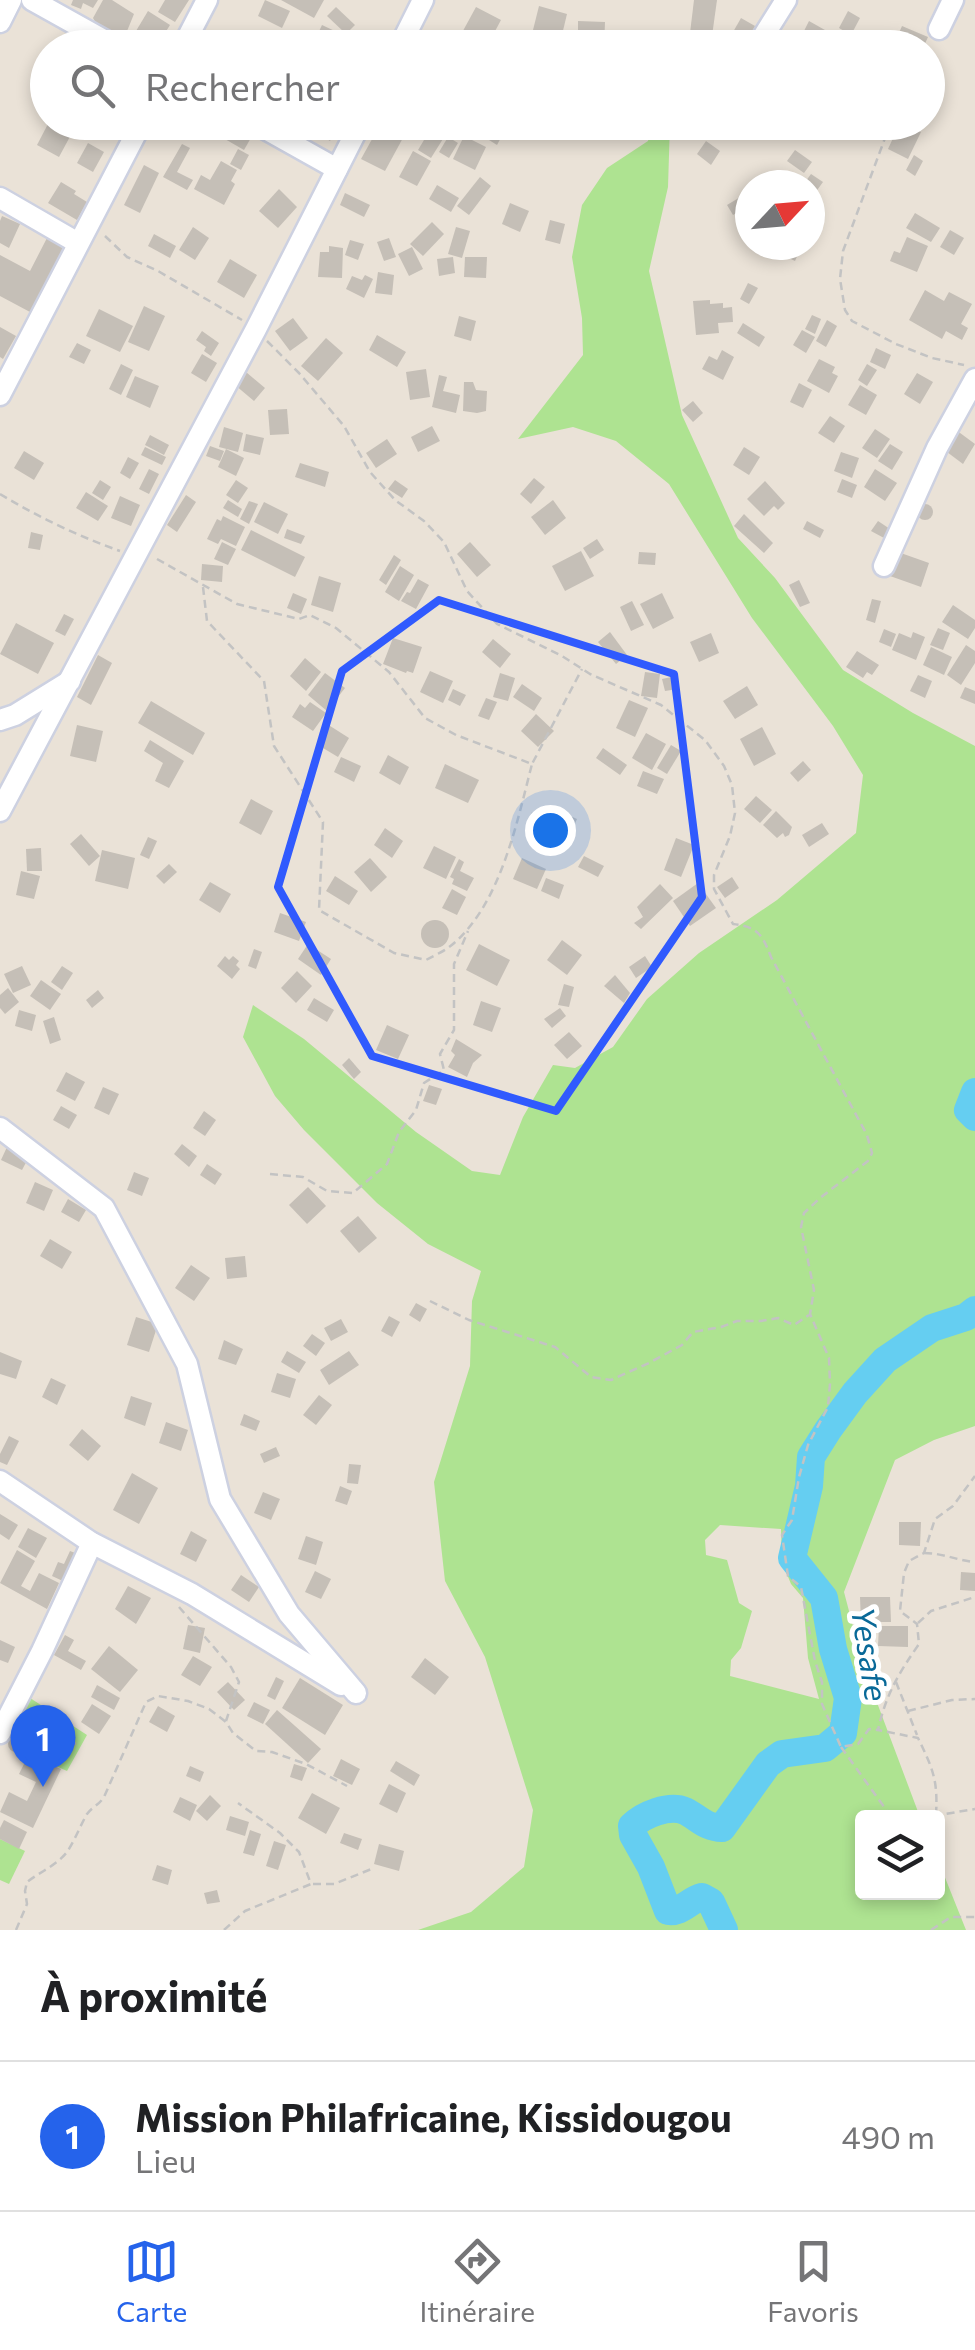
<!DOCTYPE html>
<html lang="fr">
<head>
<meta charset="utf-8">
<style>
  body { margin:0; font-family:Commissioner,sans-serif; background:#f6f6f6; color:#202124 }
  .controls { position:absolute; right:30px; bottom:30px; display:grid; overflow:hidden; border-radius:10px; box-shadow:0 5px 15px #0003 }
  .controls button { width:90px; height:90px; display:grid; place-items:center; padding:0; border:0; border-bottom:2px solid #e0e0e0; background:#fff; color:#202124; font:50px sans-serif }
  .compass { position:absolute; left:735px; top:170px; width:90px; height:90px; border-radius:50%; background:#fff; box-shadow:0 5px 15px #0003; rotate:64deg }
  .you { position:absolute; left:550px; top:830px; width:35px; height:35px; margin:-25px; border:8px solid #fff; border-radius:50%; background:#1a73e8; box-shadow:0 0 0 15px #1a73e833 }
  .badge { display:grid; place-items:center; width:65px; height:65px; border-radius:50%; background:#2563eb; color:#fff; font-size:32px; font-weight:700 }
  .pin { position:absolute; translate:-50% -82px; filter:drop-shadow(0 2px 5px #0008) }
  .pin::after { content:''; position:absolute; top:52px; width:35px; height:30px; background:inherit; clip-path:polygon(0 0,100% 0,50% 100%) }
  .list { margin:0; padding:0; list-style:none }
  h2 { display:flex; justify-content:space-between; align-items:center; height:130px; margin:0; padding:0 40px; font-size:42px }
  h2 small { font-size:32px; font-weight:400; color:#757577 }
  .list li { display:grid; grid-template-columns:65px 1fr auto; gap:30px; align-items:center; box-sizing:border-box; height:150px; padding:0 40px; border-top:2px solid #e0e0e0 }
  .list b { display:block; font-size:38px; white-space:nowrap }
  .list p { margin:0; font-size:32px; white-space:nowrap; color:#757577 }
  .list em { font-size:32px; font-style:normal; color:#757577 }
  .icon { flex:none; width:55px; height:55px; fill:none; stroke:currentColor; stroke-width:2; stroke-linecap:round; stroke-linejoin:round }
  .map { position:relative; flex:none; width:975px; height:1930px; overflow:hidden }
  .search { position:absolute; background:#fff; box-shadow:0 5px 15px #0003; left:30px; right:30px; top:30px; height:110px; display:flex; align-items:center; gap:25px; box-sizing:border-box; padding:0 35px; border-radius:55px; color:#757577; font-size:38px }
  .sheet { height:280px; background:#fff }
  nav { display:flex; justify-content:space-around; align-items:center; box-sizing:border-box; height:140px; border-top:2px solid #e0e0e0; background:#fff; font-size:28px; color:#757577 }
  nav a { display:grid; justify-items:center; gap:5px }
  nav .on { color:#2563eb }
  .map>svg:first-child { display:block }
  .green { fill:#aee391; fill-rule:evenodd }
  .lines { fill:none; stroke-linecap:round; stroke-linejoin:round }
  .river { stroke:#65cef1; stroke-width:28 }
  .building { fill:#c5bfb7 }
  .minor-casing { stroke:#cdd1e1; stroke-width:25 }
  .path { stroke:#c3c3c3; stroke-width:2.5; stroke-dasharray:8 5; stroke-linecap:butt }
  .minor { stroke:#fff; stroke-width:20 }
  .marked { fill:none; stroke:#305afe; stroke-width:8; stroke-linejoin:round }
  .labels { text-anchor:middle; stroke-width:10; stroke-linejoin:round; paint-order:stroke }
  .water-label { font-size:32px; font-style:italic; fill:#096998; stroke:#fff }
</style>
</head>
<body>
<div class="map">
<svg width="975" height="1930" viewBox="0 0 975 1930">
  <rect width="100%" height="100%" fill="#eae2d7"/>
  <g class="green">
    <path d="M651,123H670L668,187L649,271L682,415L738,538L775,578L843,670L913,713L975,746V1426L934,1440L895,1460L844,1592L864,1668L920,1817L862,1818V1892H938V1860L966,1930H418L471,1912L524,1867L533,1810L485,1657L445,1581L434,1482L470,1366L472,1301L481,1271L428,1244L377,1203L304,1130L275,1096L243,1037L253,1005L304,1039L416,1132L472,1171L500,1175L523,1117L553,1065L575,1068L613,1047L647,999L699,953L777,900L856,833L863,775L833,726L752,618L669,484L616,441L573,427L518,439L583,355L582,318L572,257L582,205L607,168L648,141ZM720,1525L781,1529L782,1562L791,1584L803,1598L808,1658L819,1699L730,1676L731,1660L741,1648L752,1611L739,1603L727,1560L706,1555L705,1540Z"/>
    <path d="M27,1696L87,1735L67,1771L29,1754L6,1736Z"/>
    <path d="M0,1839L25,1851L9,1884L0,1880Z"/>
  </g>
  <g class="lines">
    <g class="river">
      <path d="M975,1092L968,1110L975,1117"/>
      <path d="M724,1930L711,1902L702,1897C689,1900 682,1913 668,1911L651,1867L633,1835L632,1826C643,1815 669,1804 685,1811C699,1818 706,1828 722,1828L768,1764L782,1754L825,1748L843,1733L848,1698L833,1649L824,1598L792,1558L809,1486L811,1457L828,1430L855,1393L885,1360L932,1328L966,1317L975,1310"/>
    </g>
  </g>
  <g class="building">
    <path d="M73,0H98L93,8L83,3L81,9L71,5Z"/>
    <path d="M103,0H112L134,14L123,41L98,27L93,18Z"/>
    <path d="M165,0H189L175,22L158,12Z"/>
    <path d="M265,0L290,11L282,28L258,16Z"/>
    <path d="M281,0H324L314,18Z"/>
    <path d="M694,0H717L712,36L690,33Z"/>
    <path d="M539,6L567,14L561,39L532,34Z"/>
    <path d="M336,7L355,25L346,34L327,16Z"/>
    <path d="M476,7L501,20L486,48H471L458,40Z"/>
    <path d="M148,11L170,25L158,44L136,31Z"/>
    <path d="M848,11L860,18L851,35L839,28Z"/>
    <path d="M741,18L755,26L743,48H724Z"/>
    <path d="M578,21L605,22L604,48H578Z"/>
    <path d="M809,21L832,34L825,48H811L799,41Z"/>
    <path d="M322,25L339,33L332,48H321L313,44Z"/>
    <path d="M902,26L928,37L923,48H878L869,44L875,31L896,40Z"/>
    <path d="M614,30L633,33V48H612Z"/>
    <path d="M504,35L524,48H496Z"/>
    <path d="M49,122H57L73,131L59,157L37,145Z"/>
    <path d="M80,122H120L110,140Z"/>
    <path d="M216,122H227L252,136L244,150L211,131Z"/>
    <path d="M316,122H337L340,124L330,141L311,129Z"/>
    <path d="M462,122H484L477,136L460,127Z"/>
    <path d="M381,123L404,136L385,171L361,159Z"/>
    <path d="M488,123L504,132L497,145L481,135Z"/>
    <path d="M900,123L921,132L908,159L888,149Z"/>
    <path d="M433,125L446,134L431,158L418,150Z"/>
    <path d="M464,136L486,147L475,170L453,159Z"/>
    <path d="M448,137L458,143L449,158L439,152Z"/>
    <path d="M706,141L720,151L711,165L697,154Z"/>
    <path d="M88,143L104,152L93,172L77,163Z"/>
    <path d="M182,144L190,148L177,172L193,180L187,190L163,177Z"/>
    <path d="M238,149L249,155L241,170L230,164Z"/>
    <path d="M795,150L812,162L804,173L787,161Z"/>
    <path d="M413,151L431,161L417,186L399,177Z"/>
    <path d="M914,155L923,161L915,176L906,170Z"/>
    <path d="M221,161L237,170L231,181L235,184L224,205L194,189L201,175L210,180Z"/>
    <path d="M144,165L159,173L140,213L124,205Z"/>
    <path d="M811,174L823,182L815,193L810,189V185H803Z"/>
    <path d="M480,177L491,186L469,215L457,206Z"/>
    <path d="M61,182L76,191L74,194L87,202L77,220L48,203Z"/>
    <path d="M437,185L459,198L451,212L429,199Z"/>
    <path d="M279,189L297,207L278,228L259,211Z"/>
    <path d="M345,193L370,205L364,217L340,205Z"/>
    <path d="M747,193L750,205L733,215L727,205Z"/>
    <path d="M510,203L529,211L520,232L502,224Z"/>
    <path d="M915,213L940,228L931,242L906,228Z"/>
    <path d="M2,216L20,224L9,248L0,243V221Z"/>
    <path d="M550,220L565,224L560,244L545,240Z"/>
    <path d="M432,222L444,234L423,256L410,244Z"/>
    <path d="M193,227L209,238L195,260L179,250Z"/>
    <path d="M456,227L470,231L462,258L448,254Z"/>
    <path d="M950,230L964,238L954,255L940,247Z"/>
    <path d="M154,234L176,246L170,258L148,246Z"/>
    <path d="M907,237L928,246L917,272L890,261L894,251L900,253Z"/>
    <path d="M47,238L64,248L30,312L0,296V255L30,271Z"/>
    <path d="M389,238L396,257L384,261L377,242Z"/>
    <path d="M350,240L364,244L358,260L345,255Z"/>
    <path d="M771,245H802L795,261L770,249Z"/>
    <path d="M329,246L343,248L342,278L318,277L320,252H329Z"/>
    <path d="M412,247L423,269L409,276L398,254Z"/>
    <path d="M453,257L455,273L439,276L437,259Z"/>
    <path d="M465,257H487L486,278L464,277Z"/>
    <path d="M230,259L257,275L244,298L217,282Z"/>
    <path d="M378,272L394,275L392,295L375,293Z"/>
    <path d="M365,275L373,279L364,298L346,289L352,276L362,280Z"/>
    <path d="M748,283L758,288L749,304L740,299Z"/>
    <path d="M925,290L944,301L949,292L972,304L961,324L968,328L962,340L946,331L942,339L909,320Z"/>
    <path d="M710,300V304L723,303V308L732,307L733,322L718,323L719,333L696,335L693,301Z"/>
    <path d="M144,306L165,316L149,351L128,342Z"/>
    <path d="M99,309L133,326L120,352L86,336Z"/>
    <path d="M812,315L821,319L815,334L805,329Z"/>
    <path d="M459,316L476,321L471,341L454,336Z"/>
    <path d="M293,318L308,338L290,351L275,331Z"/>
    <path d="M827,320L837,326L826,347L816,341Z"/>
    <path d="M743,323L765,337L759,347L737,333Z"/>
    <path d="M0,327L16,336L3,359L0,357Z"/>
    <path d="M802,330L815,337L806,353L793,345Z"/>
    <path d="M202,331L219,343L211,356L204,351L206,347L196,340Z"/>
    <path d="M377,335L406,352L397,367L369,350Z"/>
    <path d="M326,338L343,353L318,381L301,366Z"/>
    <path d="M77,343L91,350L84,364L69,357Z"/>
    <path d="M876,348L891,355L885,369L870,362Z"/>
    <path d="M722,350L734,357L723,380L702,369L709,356L717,360Z"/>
    <path d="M202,354L217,363L206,382L191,373Z"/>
    <path d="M819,359L835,367L832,373L838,376L829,393L807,381Z"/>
    <path d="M121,364L133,370L121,395L109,389Z"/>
    <path d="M867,364L877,370L867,386L858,380Z"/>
    <path d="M426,369L430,397L410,400L406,372Z"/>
    <path d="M246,372L265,388L254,401L235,385Z"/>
    <path d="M917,373L933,382L920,404L904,394Z"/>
    <path d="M439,375L447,377L443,391L460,395L456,413L432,407Z"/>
    <path d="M135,376L159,386L150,408L126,397Z"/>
    <path d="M464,382H473L476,390L487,391L486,411L477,413L463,411Z"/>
    <path d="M799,383L812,390L803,408L790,402Z"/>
    <path d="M860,385L877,395L866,415L848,405Z"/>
    <path d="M693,401L703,413L693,422L682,410Z"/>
    <path d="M287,409L289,434L270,435L268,410Z"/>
    <path d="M830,416L845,426L834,443L818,433Z"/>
    <path d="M432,426L440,441L418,452L411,437Z"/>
    <path d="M224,427L243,433L238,452L219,447Z"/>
    <path d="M875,429L890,439L877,458L862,448Z"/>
    <path d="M956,430L975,444L963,464L943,449Z"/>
    <path d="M246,434L264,438L260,455L243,451Z"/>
    <path d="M150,435L169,445L164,455L145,445Z"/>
    <path d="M387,439L397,454L376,468L366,453Z"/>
    <path d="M890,444L903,452L892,470L878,461Z"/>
    <path d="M210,446L224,451L220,461L206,456Z"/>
    <path d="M145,447L166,457L162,465L141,455Z"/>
    <path d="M744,447L760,457L749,475L733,465Z"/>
    <path d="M226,449L244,458L236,476L218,467Z"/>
    <path d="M24,451L44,463L34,480L14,468Z"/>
    <path d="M841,452L859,458L852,478L834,471Z"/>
    <path d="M128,457L139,463L130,479L120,473Z"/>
    <path d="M300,463L329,472L325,487L295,477Z"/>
    <path d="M149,469L159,474L149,494L139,489Z"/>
    <path d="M875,469L897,483L885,501L864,487Z"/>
    <path d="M534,478L545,487L531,504L520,494Z"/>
    <path d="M842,479L857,485L852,498L837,492Z"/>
    <path d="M100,480L111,487L103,500L92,493Z"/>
    <path d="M236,480L248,488L238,503L226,495Z"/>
    <path d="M395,480L408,489L402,498L388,489Z"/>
    <path d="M765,481L785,503L778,510L774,506L764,516L747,499Z"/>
    <path d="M86,492L108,506L98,521L76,508Z"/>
    <path d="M186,495L196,502L177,532L167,525Z"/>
    <path d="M120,496L140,505L131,526L111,518Z"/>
    <path d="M228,500L242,509L238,517L223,508Z"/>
    <path d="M553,500L566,518L545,535L531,517Z"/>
    <path d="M249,501L258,504L249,524L240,519Z"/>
    <path d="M264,502L288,514L278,534L254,522Z"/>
    <circle cx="925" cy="512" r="8"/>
    <path d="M744,514L773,543L764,553L734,526Z"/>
    <path d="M223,516L245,527L236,546L221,539L218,544L207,539L217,519L221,521Z"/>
    <path d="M807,521L824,530L820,538L803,529Z"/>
    <path d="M878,521L890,529L884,538L871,531Z"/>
    <path d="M287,529L305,536L301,544L284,538Z"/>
    <path d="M251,530L305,557L295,577L241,550Z"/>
    <path d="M31,532L43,535L40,550L28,548Z"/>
    <path d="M597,539L604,550L590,559L583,548Z"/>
    <path d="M222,542L236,549L228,565L214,559Z"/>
    <path d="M470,542L491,565L477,577L457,554Z"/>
    <path d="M581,551L594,576L565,591L552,566Z"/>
    <path d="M639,552L656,553L655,565L638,564Z"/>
    <path d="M898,552L929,563L921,587L890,576Z"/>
    <path d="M394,555L401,560L386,585L379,580Z"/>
    <path d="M202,564L223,566L222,582L201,580Z"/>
    <path d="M400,566L414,575L399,601L385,592Z"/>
    <path d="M319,576L341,583L333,612L311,605Z"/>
    <path d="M418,579L429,585L416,609L401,601L407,592L410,593Z"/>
    <path d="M799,580L810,603L800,607L789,585Z"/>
    <path d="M293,593L307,599L301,614L287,608Z"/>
    <path d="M662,593L674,618L653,629L640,604Z"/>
    <path d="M872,599L881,601L875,623L866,620Z"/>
    <path d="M632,601L644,625L631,631L620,607Z"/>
    <path d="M953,605L975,620V628L968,639L942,622Z"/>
    <path d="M64,614L74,619L65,636L55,631Z"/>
    <path d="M16,623L54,643L38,674L0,654Z"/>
    <path d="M938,628L950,633L943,650L930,645Z"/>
    <path d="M884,629L896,634L891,647L879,642Z"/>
    <path d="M610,632L627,655L616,664L598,642Z"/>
    <path d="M913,632L925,637L916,660L892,650L899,633L911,638Z"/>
    <path d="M711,633L719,653L699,662L690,642Z"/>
    <path d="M393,638L422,647L413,673L407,671L406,673L383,664Z"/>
    <path d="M493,639L511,654L500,668L482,652Z"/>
    <path d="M966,645L975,651V663L961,685L947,675Z"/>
    <path d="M931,647L952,657L944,675L923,665Z"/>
    <path d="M857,651L879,665L872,675L867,672L863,678L846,667Z"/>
    <path d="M98,655L112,663L91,705L77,697Z"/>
    <path d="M305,658L321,672L306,691L290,676Z"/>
    <path d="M430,671L453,681L443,703L420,692Z"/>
    <path d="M645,672L660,674L657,698L641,696Z"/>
    <path d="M325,673L345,688L327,711L308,695Z"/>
    <path d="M500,673L515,678L508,701L493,697Z"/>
    <path d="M918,675L932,681L925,698L910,691Z"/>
    <path d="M676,676L678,689L665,691L662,679Z"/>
    <path d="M522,684L542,698L534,711L513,697Z"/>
    <path d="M747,686L758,705L735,719L723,701Z"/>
    <path d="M965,687L975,691V704L960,698Z"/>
    <path d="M453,689L466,695L460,706L448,700Z"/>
    <path d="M486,698L497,702L489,720L478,716Z"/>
    <path d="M629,700L648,708L635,737L616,728Z"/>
    <path d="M151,701L205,733L193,755L138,723Z"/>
    <path d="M310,702L326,713L313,731L292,717L300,704L305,708Z"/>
    <path d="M536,714L554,731L538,747L521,731Z"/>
    <path d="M327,724L349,738L338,757L318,745Z"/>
    <path d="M77,725L103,731L96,762L70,756Z"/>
    <path d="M762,727L776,754L754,766L740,739Z"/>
    <path d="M646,733L666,744L652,770L632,758Z"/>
    <path d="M150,740L184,761L169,788L155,781L163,763L144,751Z"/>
    <path d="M671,745L681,751L667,774L657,768Z"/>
    <path d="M603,748L627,765L620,775L596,758Z"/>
    <path d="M388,755L409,767L400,785L379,773Z"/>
    <path d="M341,757L361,766L354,782L334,772Z"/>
    <path d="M803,761L811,770L798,782L790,773Z"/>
    <path d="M445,764L479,780L468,803L435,788Z"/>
    <path d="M643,771L664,779L657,794L637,786Z"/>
    <path d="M756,796L772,810L760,823L744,809Z"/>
    <path d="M251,799L273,811L261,835L239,823Z"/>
    <path d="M548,806L577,819L567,842L538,829Z"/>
    <path d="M776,811L792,827L789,835L785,837L783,833L777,838L763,825Z"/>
    <path d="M532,812L541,815L535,831L526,827Z"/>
    <path d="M822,823L829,834L809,847L802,835Z"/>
    <path d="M385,828L403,841L392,858L374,845Z"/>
    <path d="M81,834L100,856L89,866L70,844Z"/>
    <path d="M148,837L157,841L149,859L140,855Z"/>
    <path d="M676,838L694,845L681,877L664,870Z"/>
    <path d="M434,846L456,857L446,879L423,868Z"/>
    <path d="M41,848L42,871H27L26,849Z"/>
    <path d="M102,850L135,858L128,889L95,881Z"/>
    <path d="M584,856L604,866L598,877L578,867Z"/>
    <path d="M370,858L387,877L371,892L354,872Z"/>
    <path d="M522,858L546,869L537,889L513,879Z"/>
    <path d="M459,859L464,862L460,871L474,878L467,891L452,884L454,879L450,877Z"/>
    <path d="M169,864L177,872L164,884L156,876Z"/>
    <path d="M21,871L40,876L34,899L16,895Z"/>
    <path d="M335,876L358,891L349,905L326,891Z"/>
    <path d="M732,877L739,888L725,898L717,887Z"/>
    <path d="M546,878L564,885L559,899L541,891Z"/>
    <path d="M210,882L231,894L220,913L199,900Z"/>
    <path d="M698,883L716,908L690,926L673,901Z"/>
    <path d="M660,884L673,898L641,929L634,923L643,917L637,907Z"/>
    <path d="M452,889L466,897L457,915L442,908Z"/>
    <path d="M280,913L306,922L299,941L274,932Z"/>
    <circle cx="435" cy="934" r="14"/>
    <path d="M562,940L582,955L567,975L547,960Z"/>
    <path d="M308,944L331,959L321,975L298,959Z"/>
    <path d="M479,944L510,960L497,986L466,970Z"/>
    <path d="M254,949L262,952L256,969L248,966Z"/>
    <path d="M225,956L229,960L233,956L239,961L236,965L240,969L232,979L217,966Z"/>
    <path d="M645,956L652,967L636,978L629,967Z"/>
    <path d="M22,966L31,985L13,993L4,974Z"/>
    <path d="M62,966L73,973L62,990L51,982Z"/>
    <path d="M297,971L312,986L296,1003L281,988Z"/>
    <path d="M615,975L630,993L624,1003L604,986Z"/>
    <path d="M41,980L61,994L50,1010L30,996Z"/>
    <path d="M564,984L574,987L569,1007L558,1005Z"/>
    <path d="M8,988L19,1002L5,1014L0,1008V995Z"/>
    <path d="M98,990L104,998L92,1008L86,1000Z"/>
    <path d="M314,998L334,1010L327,1022L307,1010Z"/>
    <path d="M481,1001L501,1008L492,1032L473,1025Z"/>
    <path d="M560,1008L566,1016L552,1028L544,1019Z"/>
    <path d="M19,1010L36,1015L32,1031L15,1026Z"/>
    <path d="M54,1017L61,1040L50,1044L43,1021Z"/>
    <path d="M387,1025L409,1035L398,1059L376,1050Z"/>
    <path d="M569,1032L582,1046L567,1059L554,1045Z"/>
    <path d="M456,1039L482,1055L473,1063L467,1077L448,1067L455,1055L451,1051Z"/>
    <path d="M349,1058L361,1072L354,1079L342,1065Z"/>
    <path d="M66,1072L85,1082L75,1101L56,1091Z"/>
    <path d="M429,1085L442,1089L436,1105L423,1101Z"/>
    <path d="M103,1087L119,1094L109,1115L94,1108Z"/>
    <path d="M61,1106L77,1115L69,1129L53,1120Z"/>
    <path d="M204,1111L216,1120L205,1136L193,1128Z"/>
    <path d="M182,1144L197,1156L189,1167L174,1154Z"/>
    <path d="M7,1147L29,1157L22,1170L1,1160Z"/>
    <path d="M207,1164L222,1174L215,1185L200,1175Z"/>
    <path d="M134,1172L149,1178L142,1196L127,1190Z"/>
    <path d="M35,1182L53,1190L44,1211L26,1203Z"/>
    <path d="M308,1187L326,1206L307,1224L289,1205Z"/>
    <path d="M68,1199L86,1210L79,1222L61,1212Z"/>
    <path d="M358,1216L377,1238L359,1253L340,1231Z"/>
    <path d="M50,1239L72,1252L62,1269L40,1256Z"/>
    <path d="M245,1256L247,1277L227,1279L225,1258Z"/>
    <path d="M191,1265L210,1278L194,1301L175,1288Z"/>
    <path d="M416,1303L427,1309L420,1322L409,1315Z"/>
    <path d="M389,1316L400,1322L392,1337L381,1331Z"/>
    <path d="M136,1317L158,1324L149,1352L127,1345Z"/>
    <path d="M341,1319L348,1332L331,1341L324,1328Z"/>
    <path d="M312,1334L325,1343L316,1356L303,1346Z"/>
    <path d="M224,1340L243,1349L236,1365L218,1359Z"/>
    <path d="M287,1351L306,1362L299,1373L281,1362Z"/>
    <path d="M349,1351L359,1365L329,1385L320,1370Z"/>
    <path d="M0,1352L22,1361L16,1379L0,1374Z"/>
    <path d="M277,1373L296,1379L290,1398L271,1392Z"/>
    <path d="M51,1378L66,1385L57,1405L42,1397Z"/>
    <path d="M319,1395L332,1405L316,1425L303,1415Z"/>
    <path d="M131,1396L152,1403L145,1426L124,1418Z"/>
    <path d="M244,1414L260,1421L256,1431L240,1425Z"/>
    <path d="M166,1422L188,1430L181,1451L159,1443Z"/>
    <path d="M82,1429L101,1446L88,1461L69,1445Z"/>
    <path d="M9,1436L19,1441L7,1465L0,1462V1454Z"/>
    <path d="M276,1447L280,1456L264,1463L260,1454Z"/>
    <path d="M349,1464L361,1465L358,1484L347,1483Z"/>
    <path d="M132,1473L158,1488L139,1524L113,1510Z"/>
    <path d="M340,1486L352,1491L347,1505L335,1501Z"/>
    <path d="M263,1492L280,1499L271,1520L254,1513Z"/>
    <path d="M0,1514L18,1525L9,1540L0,1534Z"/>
    <path d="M899,1522H921L920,1546L899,1545Z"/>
    <path d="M28,1528L47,1538L36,1558L18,1547Z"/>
    <path d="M191,1531L207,1540L196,1562L180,1554Z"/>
    <path d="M306,1536L323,1542L316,1565L298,1559Z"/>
    <path d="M17,1550L35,1561L21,1586L30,1591L39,1573L59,1583L47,1609L0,1583Z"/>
    <path d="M70,1551L78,1554L65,1582L52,1576L58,1562L64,1564Z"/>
    <path d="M315,1571L331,1579L321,1599L305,1592Z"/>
    <path d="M961,1572L975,1573V1591L960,1590Z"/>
    <path d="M241,1575L259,1587L249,1602L231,1590Z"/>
    <path d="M128,1586L151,1598L136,1624L115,1609Z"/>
    <path d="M860,1597H890L891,1622H861Z"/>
    <path d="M188,1625L205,1628L200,1653L183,1649Z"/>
    <path d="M879,1626H908V1647L878,1646Z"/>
    <path d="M65,1635L74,1640L68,1651L86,1661L81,1670L54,1655Z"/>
    <path d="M0,1640L15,1647L8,1663L0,1660Z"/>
    <path d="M109,1646L138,1670L120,1692L91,1669Z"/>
    <path d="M193,1656L212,1667L200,1686L181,1675Z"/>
    <path d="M425,1658L449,1677L435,1695L411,1677Z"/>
    <path d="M276,1677L284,1681L275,1700L267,1696Z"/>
    <path d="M300,1678L343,1705L325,1735L282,1708Z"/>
    <path d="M228,1682L245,1700L234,1710L217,1692Z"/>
    <path d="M97,1685L120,1698L114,1710L91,1697Z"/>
    <path d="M254,1702L270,1710L263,1724L247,1716Z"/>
    <path d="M92,1704L111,1716L99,1734L81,1722Z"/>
    <path d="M158,1706L175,1716L167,1732L149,1722Z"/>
    <path d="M277,1710L321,1749L308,1763L265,1724Z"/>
    <circle cx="16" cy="1744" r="8"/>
    <path d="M29,1754L61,1769L33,1828L0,1812L9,1792L27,1801L36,1782L19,1774Z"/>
    <path d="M341,1759L360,1769L352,1785L333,1776Z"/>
    <path d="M396,1761L420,1775L414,1786L390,1771Z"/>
    <path d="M294,1764L307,1768L302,1781L290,1777Z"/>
    <path d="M190,1766L204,1772L200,1782L186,1776Z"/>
    <path d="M389,1784L406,1793L397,1813L379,1804Z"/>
    <path d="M312,1793L340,1808L326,1834L298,1818Z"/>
    <path d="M210,1795L221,1806L207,1821L196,1811Z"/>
    <path d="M180,1797L197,1805L190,1821L173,1812Z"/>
    <path d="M230,1816L249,1822L245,1836L226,1830Z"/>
    <path d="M4,1820L27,1832L19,1849L0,1839V1828Z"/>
    <path d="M250,1830L261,1834L254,1856L243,1853Z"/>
    <path d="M344,1833L362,1839L358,1850L340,1843Z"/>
    <path d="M274,1841L286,1845L278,1870L266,1866Z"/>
    <path d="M379,1844L404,1851L399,1871L374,1864Z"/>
    <path d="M157,1865L172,1870L168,1885L152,1880Z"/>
    <path d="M217,1890L220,1902L207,1904L204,1893Z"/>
  </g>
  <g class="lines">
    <defs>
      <g id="minor">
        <path d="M32,0L118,48"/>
        <path d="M0,22L11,0"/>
        <path d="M939,29L953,0"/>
        <path d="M182,48L207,0"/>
        <path d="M399,48L423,0"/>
        <path d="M756,48L786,0"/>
        <path d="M253,122L337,169"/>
        <path d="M0,198L78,243"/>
        <path d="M0,395L142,122"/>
        <path d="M884,566L937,448L975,379"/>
        <path d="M0,720L15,715L70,681"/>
        <path d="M0,811L256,329L361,122"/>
        <path d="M0,1128L104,1208L187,1364L220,1499L289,1614L356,1693"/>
        <path d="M0,1481L92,1543L192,1594L341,1685"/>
        <path d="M0,1733L42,1651L92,1543"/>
      </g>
    </defs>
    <use href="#minor" class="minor-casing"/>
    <g class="path">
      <path d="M891,122L843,251L840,279L845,310L852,321L896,344L932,358L964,365"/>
      <path d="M105,236L127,257L158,271L242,320"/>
      <path d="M267,341L299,373L344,426L370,472L395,500L424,521L444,542L467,591L497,624L562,656L590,674L661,705L705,740L724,766L732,785L735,813L730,836L714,875V889L733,924C758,927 762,934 771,957L867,1135L872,1153L868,1161L820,1198L804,1213L801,1227L814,1290L810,1314L829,1358L830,1384L828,1407L808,1445L799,1477L792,1520L782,1535L788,1576L801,1587L815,1661L822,1682V1704L841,1747L858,1744L869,1729L878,1730"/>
      <path d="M0,494C38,517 78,536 120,551"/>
      <path d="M157,559L237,604L299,619L310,615L336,628L389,672L425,718L456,735L532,764L582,669"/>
      <path d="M203,587L207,621L264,681L274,746L323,822L319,910L394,953L426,960C435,955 445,951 453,944C501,903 517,822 532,764"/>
      <path d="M270,1174L303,1177L327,1191L353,1193L387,1164L399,1132L416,1110L424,1083L444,1070L440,1054L454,1030V964L468,931"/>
      <path d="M430,1301L469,1320L555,1347L591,1377L611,1380L649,1363L682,1345L693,1332L721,1327L737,1321H761L778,1318L794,1325L809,1315"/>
      <path d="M924,1553C942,1553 956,1560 974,1562"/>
      <path d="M179,1607L231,1667L239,1682L226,1721"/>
      <path d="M918,1623L931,1611L975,1597"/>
      <path d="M896,1682L917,1735"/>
      <path d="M908,1711L952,1700L975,1699"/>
      <path d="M21,1726L32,1745"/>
      <path d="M841,1747L892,1818"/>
      <path d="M27,1752L39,1738L54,1736L76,1744"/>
      <path d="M936,1815C938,1780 933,1769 918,1738L878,1730C886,1694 899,1673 919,1644L917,1624L900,1611L904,1573L909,1561L924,1553L935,1519L953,1506L975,1476"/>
      <path d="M921,1818L975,1809"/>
      <path d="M313,1884H334L374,1868"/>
      <path d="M16,1930L27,1904L25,1891L27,1882C40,1872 57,1865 67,1852C75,1840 80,1826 87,1814C92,1807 99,1805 104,1797L146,1702L158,1696L188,1701L209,1709L226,1722L233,1733L256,1751L272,1752L306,1764L347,1786"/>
      <path d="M224,1930L245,1911L311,1884L299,1852L280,1833L238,1803"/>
      <path d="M931,1930L951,1917H975"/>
    </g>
    <use href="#minor" class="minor"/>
  </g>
  <path class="marked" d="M439,600L674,674L702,897L556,1111L372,1056L278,887L342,671Z"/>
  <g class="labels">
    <g class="water-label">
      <text transform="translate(869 1654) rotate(81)" y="11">Yesafe</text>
    </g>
  </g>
</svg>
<div class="controls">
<button><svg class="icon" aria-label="layers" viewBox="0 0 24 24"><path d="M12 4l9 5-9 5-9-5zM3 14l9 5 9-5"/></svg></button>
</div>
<svg class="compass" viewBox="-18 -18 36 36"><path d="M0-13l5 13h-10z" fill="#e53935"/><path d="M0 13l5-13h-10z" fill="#757577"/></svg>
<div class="you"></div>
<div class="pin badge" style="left:43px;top:1787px">1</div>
<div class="search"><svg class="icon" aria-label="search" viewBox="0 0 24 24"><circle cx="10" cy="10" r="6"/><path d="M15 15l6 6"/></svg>Rechercher</div>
</div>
<section class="sheet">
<h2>À proximité<small></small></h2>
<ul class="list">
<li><span class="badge">1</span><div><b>Mission Philafricaine, Kissidougou</b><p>Lieu</p></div><em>490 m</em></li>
</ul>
</section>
<nav>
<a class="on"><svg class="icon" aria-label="map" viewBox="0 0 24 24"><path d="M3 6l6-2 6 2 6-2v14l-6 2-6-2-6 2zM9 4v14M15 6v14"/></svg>Carte</a>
<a><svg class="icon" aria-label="directions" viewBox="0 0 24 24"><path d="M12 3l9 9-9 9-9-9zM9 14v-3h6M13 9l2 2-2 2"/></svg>Itinéraire</a>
<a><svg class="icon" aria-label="saved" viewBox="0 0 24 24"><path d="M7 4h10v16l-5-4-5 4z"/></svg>Favoris</a>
</nav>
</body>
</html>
